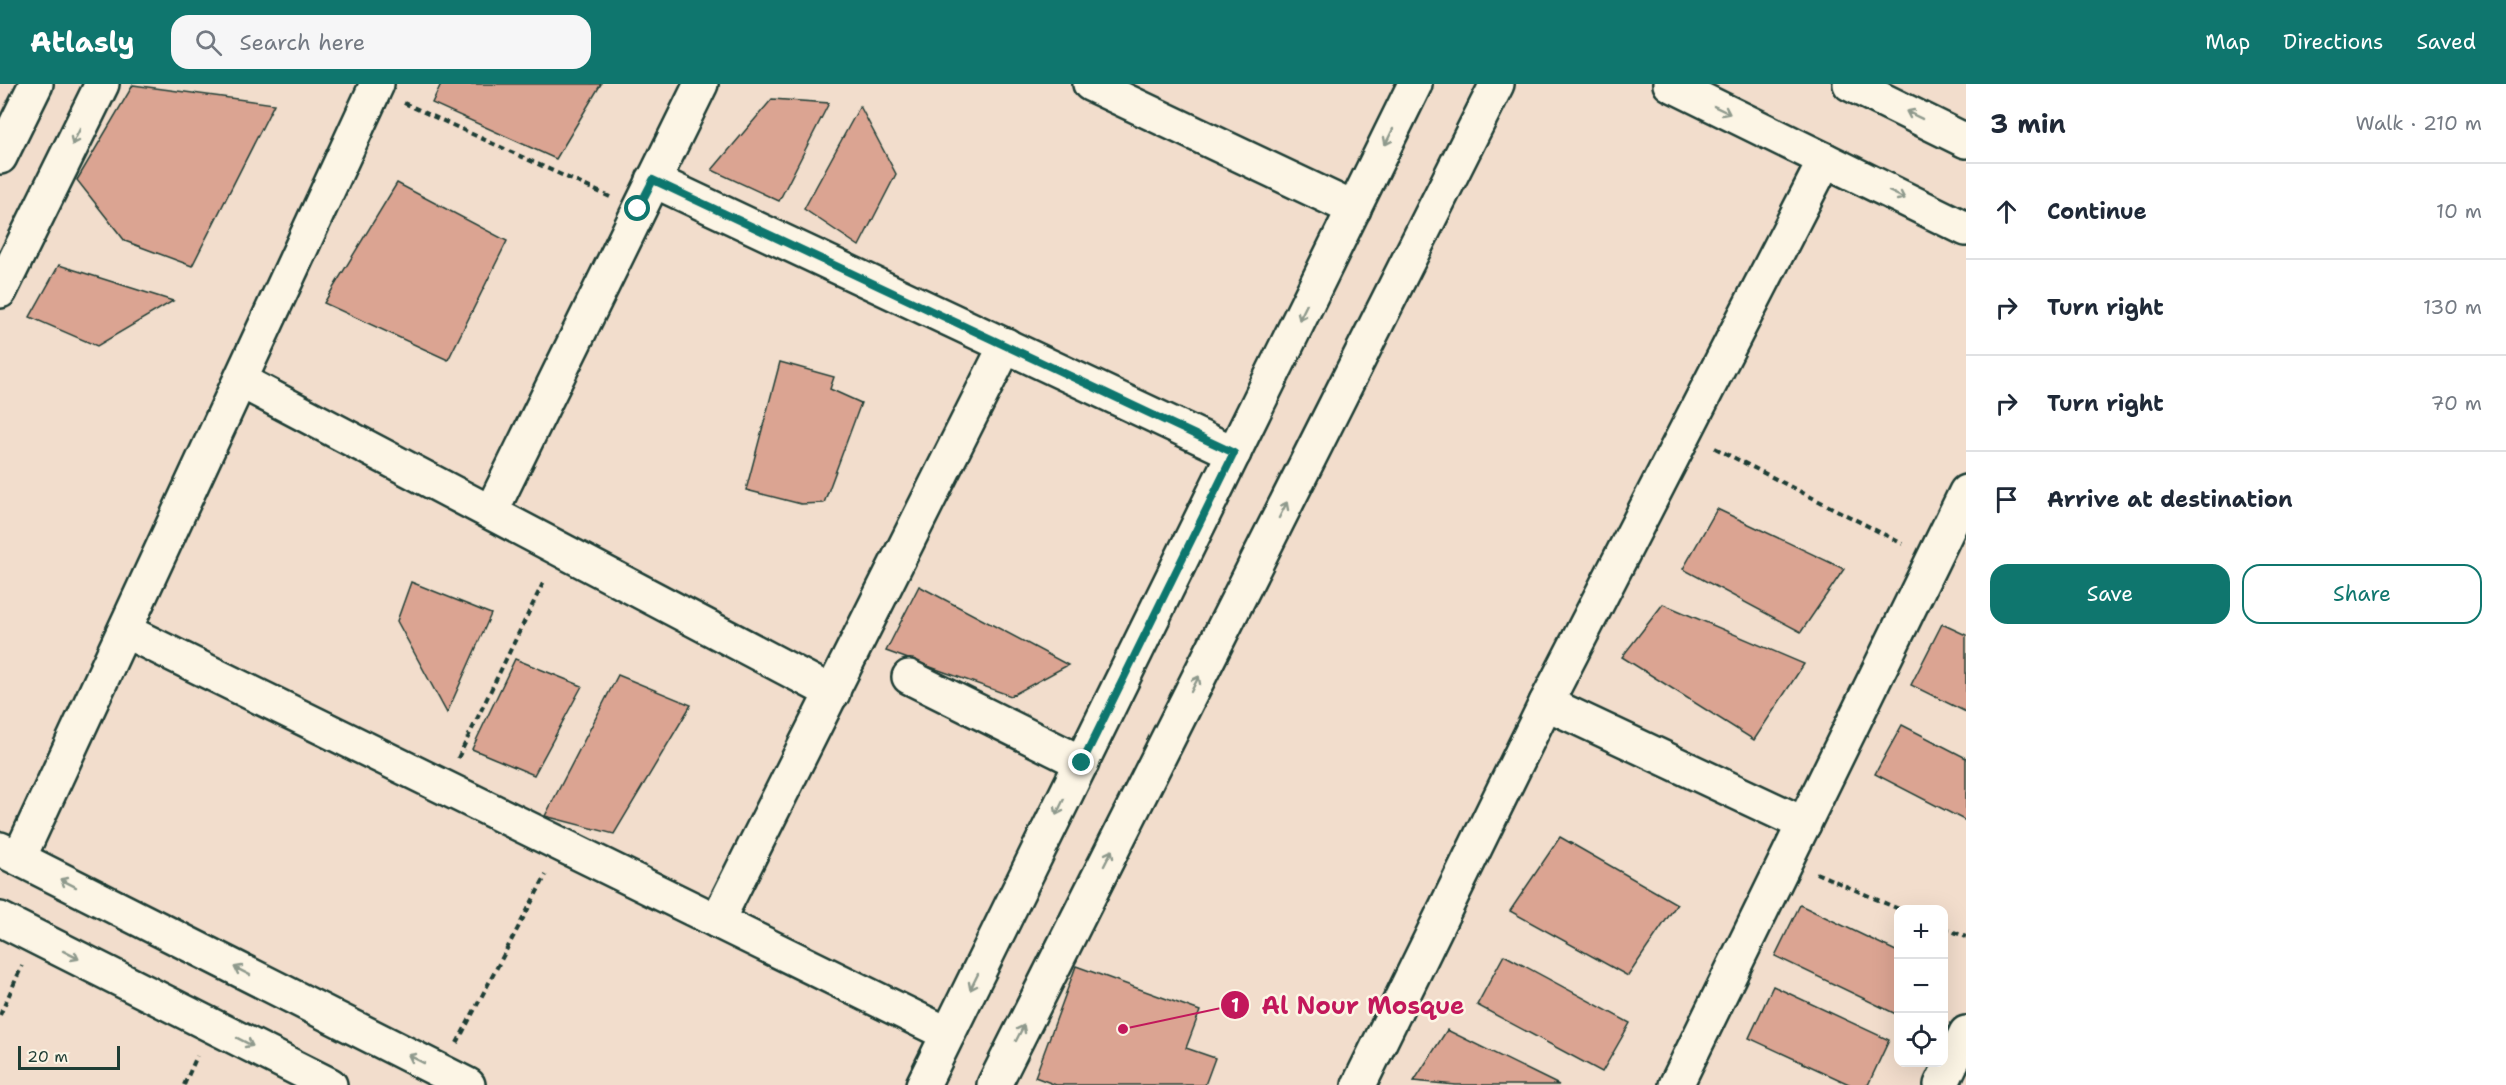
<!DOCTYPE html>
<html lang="en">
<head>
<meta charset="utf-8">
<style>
  body { margin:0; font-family:"Shantell Sans",sans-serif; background:#f6f6f7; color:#1f2937 }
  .controls { position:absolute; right:18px; bottom:18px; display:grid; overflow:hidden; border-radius:12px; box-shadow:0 6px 24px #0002 }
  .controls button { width:54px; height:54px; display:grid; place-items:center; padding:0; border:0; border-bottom:2px solid #e0e1e3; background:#fff; color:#1f2937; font:30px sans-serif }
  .scale { position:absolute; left:18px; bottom:15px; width:102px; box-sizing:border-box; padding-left:6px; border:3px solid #1f3d34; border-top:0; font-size:16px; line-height:21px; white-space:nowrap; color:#1f3d34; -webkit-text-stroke:4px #fcf5e5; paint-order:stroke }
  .stop { position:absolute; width:18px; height:18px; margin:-14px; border:4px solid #0f766e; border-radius:50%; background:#fff }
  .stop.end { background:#0f766e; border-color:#fff; box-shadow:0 2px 6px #0008 }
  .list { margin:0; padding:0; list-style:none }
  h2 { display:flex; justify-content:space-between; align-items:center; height:78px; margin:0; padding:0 24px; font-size:26px }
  h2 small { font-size:20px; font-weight:400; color:#747a83 }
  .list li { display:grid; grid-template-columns:39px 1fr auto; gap:18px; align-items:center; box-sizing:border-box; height:96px; padding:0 24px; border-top:2px solid #e0e1e3 }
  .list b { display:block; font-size:22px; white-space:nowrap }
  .list em { font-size:20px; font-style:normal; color:#747a83 }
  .actions { display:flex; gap:12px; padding:18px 24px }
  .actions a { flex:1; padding:14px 0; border:2px solid #0f766e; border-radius:18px; text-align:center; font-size:21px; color:#0f766e }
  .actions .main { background:#0f766e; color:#fff }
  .icon { flex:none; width:33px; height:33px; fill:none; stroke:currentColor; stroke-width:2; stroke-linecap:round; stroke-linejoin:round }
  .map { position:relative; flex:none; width:1966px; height:1001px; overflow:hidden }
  header { display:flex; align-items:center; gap:36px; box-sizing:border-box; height:84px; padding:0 30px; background:#0f766e; color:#fff }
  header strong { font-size:28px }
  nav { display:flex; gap:33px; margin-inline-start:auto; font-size:21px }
  .search { width:420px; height:54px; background:#f6f6f7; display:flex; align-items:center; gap:15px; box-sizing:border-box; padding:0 21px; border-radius:18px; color:#747a83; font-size:22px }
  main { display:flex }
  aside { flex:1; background:#fff }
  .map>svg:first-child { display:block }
  .building { fill:#dba492; stroke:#1f3d34; stroke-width:1.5 }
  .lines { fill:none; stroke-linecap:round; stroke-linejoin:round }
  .minor-casing { stroke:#1f3d34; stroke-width:38 }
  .path { stroke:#1f3d34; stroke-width:4; stroke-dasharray:6 4.5; stroke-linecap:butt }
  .minor { stroke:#fcf5e5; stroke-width:33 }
  .oneway { stroke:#8e998c }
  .route { stroke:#0f766e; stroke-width:8 }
  .leader { fill:none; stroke:#c2185b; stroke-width:2 }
  .callout-dot { fill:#c2185b; stroke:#fcf5e5; stroke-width:2 }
  .mark-label { font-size:18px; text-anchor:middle; font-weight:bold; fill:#fff }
  .callout-label { font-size:24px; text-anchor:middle; font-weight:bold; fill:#c2185b; stroke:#fcf5e5; stroke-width:5; stroke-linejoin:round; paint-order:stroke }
</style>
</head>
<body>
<header>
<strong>Atlasly</strong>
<div class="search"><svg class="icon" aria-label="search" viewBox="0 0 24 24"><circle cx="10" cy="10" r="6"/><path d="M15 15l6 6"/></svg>Search here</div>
<nav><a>Map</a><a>Directions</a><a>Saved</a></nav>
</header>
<main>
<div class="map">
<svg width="1966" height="1001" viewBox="0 0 1966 1001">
  <rect width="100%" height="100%" fill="#f2ddcc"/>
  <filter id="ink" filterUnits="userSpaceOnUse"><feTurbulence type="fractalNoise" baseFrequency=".0167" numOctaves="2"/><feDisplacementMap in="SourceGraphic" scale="12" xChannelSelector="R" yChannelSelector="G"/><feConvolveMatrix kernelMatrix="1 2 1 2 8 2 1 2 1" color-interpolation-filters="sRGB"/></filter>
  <g filter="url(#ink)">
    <g class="building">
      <path d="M441,0H601L556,75L432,19Z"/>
      <path d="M133,1L274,20L192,182L125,157L77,96Z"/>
      <path d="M772,15L829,19L779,117L712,86Z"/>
      <path d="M860,22L896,90L859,162L804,125Z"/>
      <path d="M397,99L507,157L448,276L324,219Z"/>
      <path d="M59,181L173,217L97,262L30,233Z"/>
      <path d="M780,278L834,293L830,305L861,319L824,419L801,420L746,406Z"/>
      <path d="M1717,425L1844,485L1801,548L1683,485Z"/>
      <path d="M411,498L491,530L447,629L397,537Z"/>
      <path d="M919,502L1068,581L1011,612L886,567Z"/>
      <path d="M1663,520L1804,580L1754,656L1622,573Z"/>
      <path d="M1942,540L1966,551V628L1911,601Z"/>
      <path d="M515,575L582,602L534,691L472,665Z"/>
      <path d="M618,591L691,621L614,750L545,732Z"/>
      <path d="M1902,641L1966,674V737L1875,690Z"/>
      <path d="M1560,753L1677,820L1628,892L1510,827Z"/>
      <path d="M1800,821L1898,868V931L1775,872Z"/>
      <path d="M1504,871L1630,939L1602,988L1477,921Z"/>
      <path d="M1076,882L1200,927L1186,964L1215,974L1205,1001H1056L1035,993Z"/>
      <path d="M1773,902L1889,956L1868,1001H1851L1749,954Z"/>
      <path d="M1447,946L1559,1001H1456L1414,997Z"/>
    </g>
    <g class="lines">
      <defs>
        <g id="minor">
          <path d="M1090,0L1354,125"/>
          <path d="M1670,0L1966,145"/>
          <path d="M1850,0L1966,57"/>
          <path d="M0,73L36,0"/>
          <path d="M653,96L1234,369"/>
          <path d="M0,207L102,0"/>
          <path d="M241,297L833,609"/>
          <path d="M491,428L701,0"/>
          <path d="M125,547L948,950"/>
          <path d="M909,593L1082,679"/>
          <path d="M1546,619L1804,740"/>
          <path d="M0,765L468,1001"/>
          <path d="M19,774L377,0"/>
          <path d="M0,835L330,1001"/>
          <path d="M717,837L1006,261"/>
          <path d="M923,1001L1415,0"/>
          <path d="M994,1001L1497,0"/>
          <path d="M1359,1001L1546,619L1825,76"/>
          <path d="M1676,1001L1966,408"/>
          <path d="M1941,1001L1966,949"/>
        </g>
      </defs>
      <use href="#minor" class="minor-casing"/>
      <g class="path">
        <path d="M404,19L610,113"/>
        <path d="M1715,364L1903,460"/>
        <path d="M458,674L545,495"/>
        <path d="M1816,789L1901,826"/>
        <path d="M1944,844L1966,853"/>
        <path d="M0,931L22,882"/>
        <path d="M457,959L546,791"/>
        <path d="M184,1001L197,972"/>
      </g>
      <use href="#minor" class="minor"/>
    </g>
    <defs><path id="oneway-shaft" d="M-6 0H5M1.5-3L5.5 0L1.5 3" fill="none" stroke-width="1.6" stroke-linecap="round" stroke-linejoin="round" transform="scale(1.5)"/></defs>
    <g class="oneway">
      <use href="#oneway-shaft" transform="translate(1722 26) rotate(26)"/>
      <use href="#oneway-shaft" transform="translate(1914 31) rotate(-154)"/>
      <use href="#oneway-shaft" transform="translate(76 53) rotate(116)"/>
      <use href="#oneway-shaft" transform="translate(1389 53) rotate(116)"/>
      <use href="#oneway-shaft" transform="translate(1897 111) rotate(26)"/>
      <use href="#oneway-shaft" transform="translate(1303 228) rotate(116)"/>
      <use href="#oneway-shaft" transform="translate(1283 426) rotate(-63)"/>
      <use href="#oneway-shaft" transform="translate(1195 600) rotate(-63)"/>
      <use href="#oneway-shaft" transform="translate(1060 723) rotate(116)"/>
      <use href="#oneway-shaft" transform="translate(1108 774) rotate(-63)"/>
      <use href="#oneway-shaft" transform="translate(68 799) rotate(-153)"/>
      <use href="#oneway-shaft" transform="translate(71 871) rotate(27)"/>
      <use href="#oneway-shaft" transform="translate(242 887) rotate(-153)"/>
      <use href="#oneway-shaft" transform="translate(974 898) rotate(116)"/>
      <use href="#oneway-shaft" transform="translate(1020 949) rotate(-63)"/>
      <use href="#oneway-shaft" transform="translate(245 958) rotate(27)"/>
      <use href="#oneway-shaft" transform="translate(416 975) rotate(-153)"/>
    </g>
  </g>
  <g class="lines" filter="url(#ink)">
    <path class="route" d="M638,125L653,96L1234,369L1082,679"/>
  </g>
  <path class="leader" d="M1123 945L1235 921"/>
  <g class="callout-dot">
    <circle cx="1123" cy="945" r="6"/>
    <circle cx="1235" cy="921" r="15"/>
  </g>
  <g class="mark-label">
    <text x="1235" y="928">1</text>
  </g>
  <g class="callout-label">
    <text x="1363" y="930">Al Nour Mosque</text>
  </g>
</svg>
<div class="controls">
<button>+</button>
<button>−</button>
<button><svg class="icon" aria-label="locate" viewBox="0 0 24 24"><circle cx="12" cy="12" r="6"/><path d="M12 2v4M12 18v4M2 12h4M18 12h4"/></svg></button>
</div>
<div class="scale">20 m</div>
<div class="stop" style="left:638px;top:125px"></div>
<div class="stop end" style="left:1082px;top:679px"></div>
</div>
<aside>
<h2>3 min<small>Walk · 210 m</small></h2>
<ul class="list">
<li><svg class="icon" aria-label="ahead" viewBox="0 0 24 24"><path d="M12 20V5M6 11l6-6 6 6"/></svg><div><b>Continue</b></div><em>10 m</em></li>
<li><svg class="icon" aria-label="right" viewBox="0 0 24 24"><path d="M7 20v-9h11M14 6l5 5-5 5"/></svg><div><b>Turn right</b></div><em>130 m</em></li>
<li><svg class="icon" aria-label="right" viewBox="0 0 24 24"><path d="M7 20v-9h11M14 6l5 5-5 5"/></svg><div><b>Turn right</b></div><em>70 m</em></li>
<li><svg class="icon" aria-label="arrive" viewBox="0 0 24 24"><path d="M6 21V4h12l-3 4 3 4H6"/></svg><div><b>Arrive at destination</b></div></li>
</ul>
<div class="actions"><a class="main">Save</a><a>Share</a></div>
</aside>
</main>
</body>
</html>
